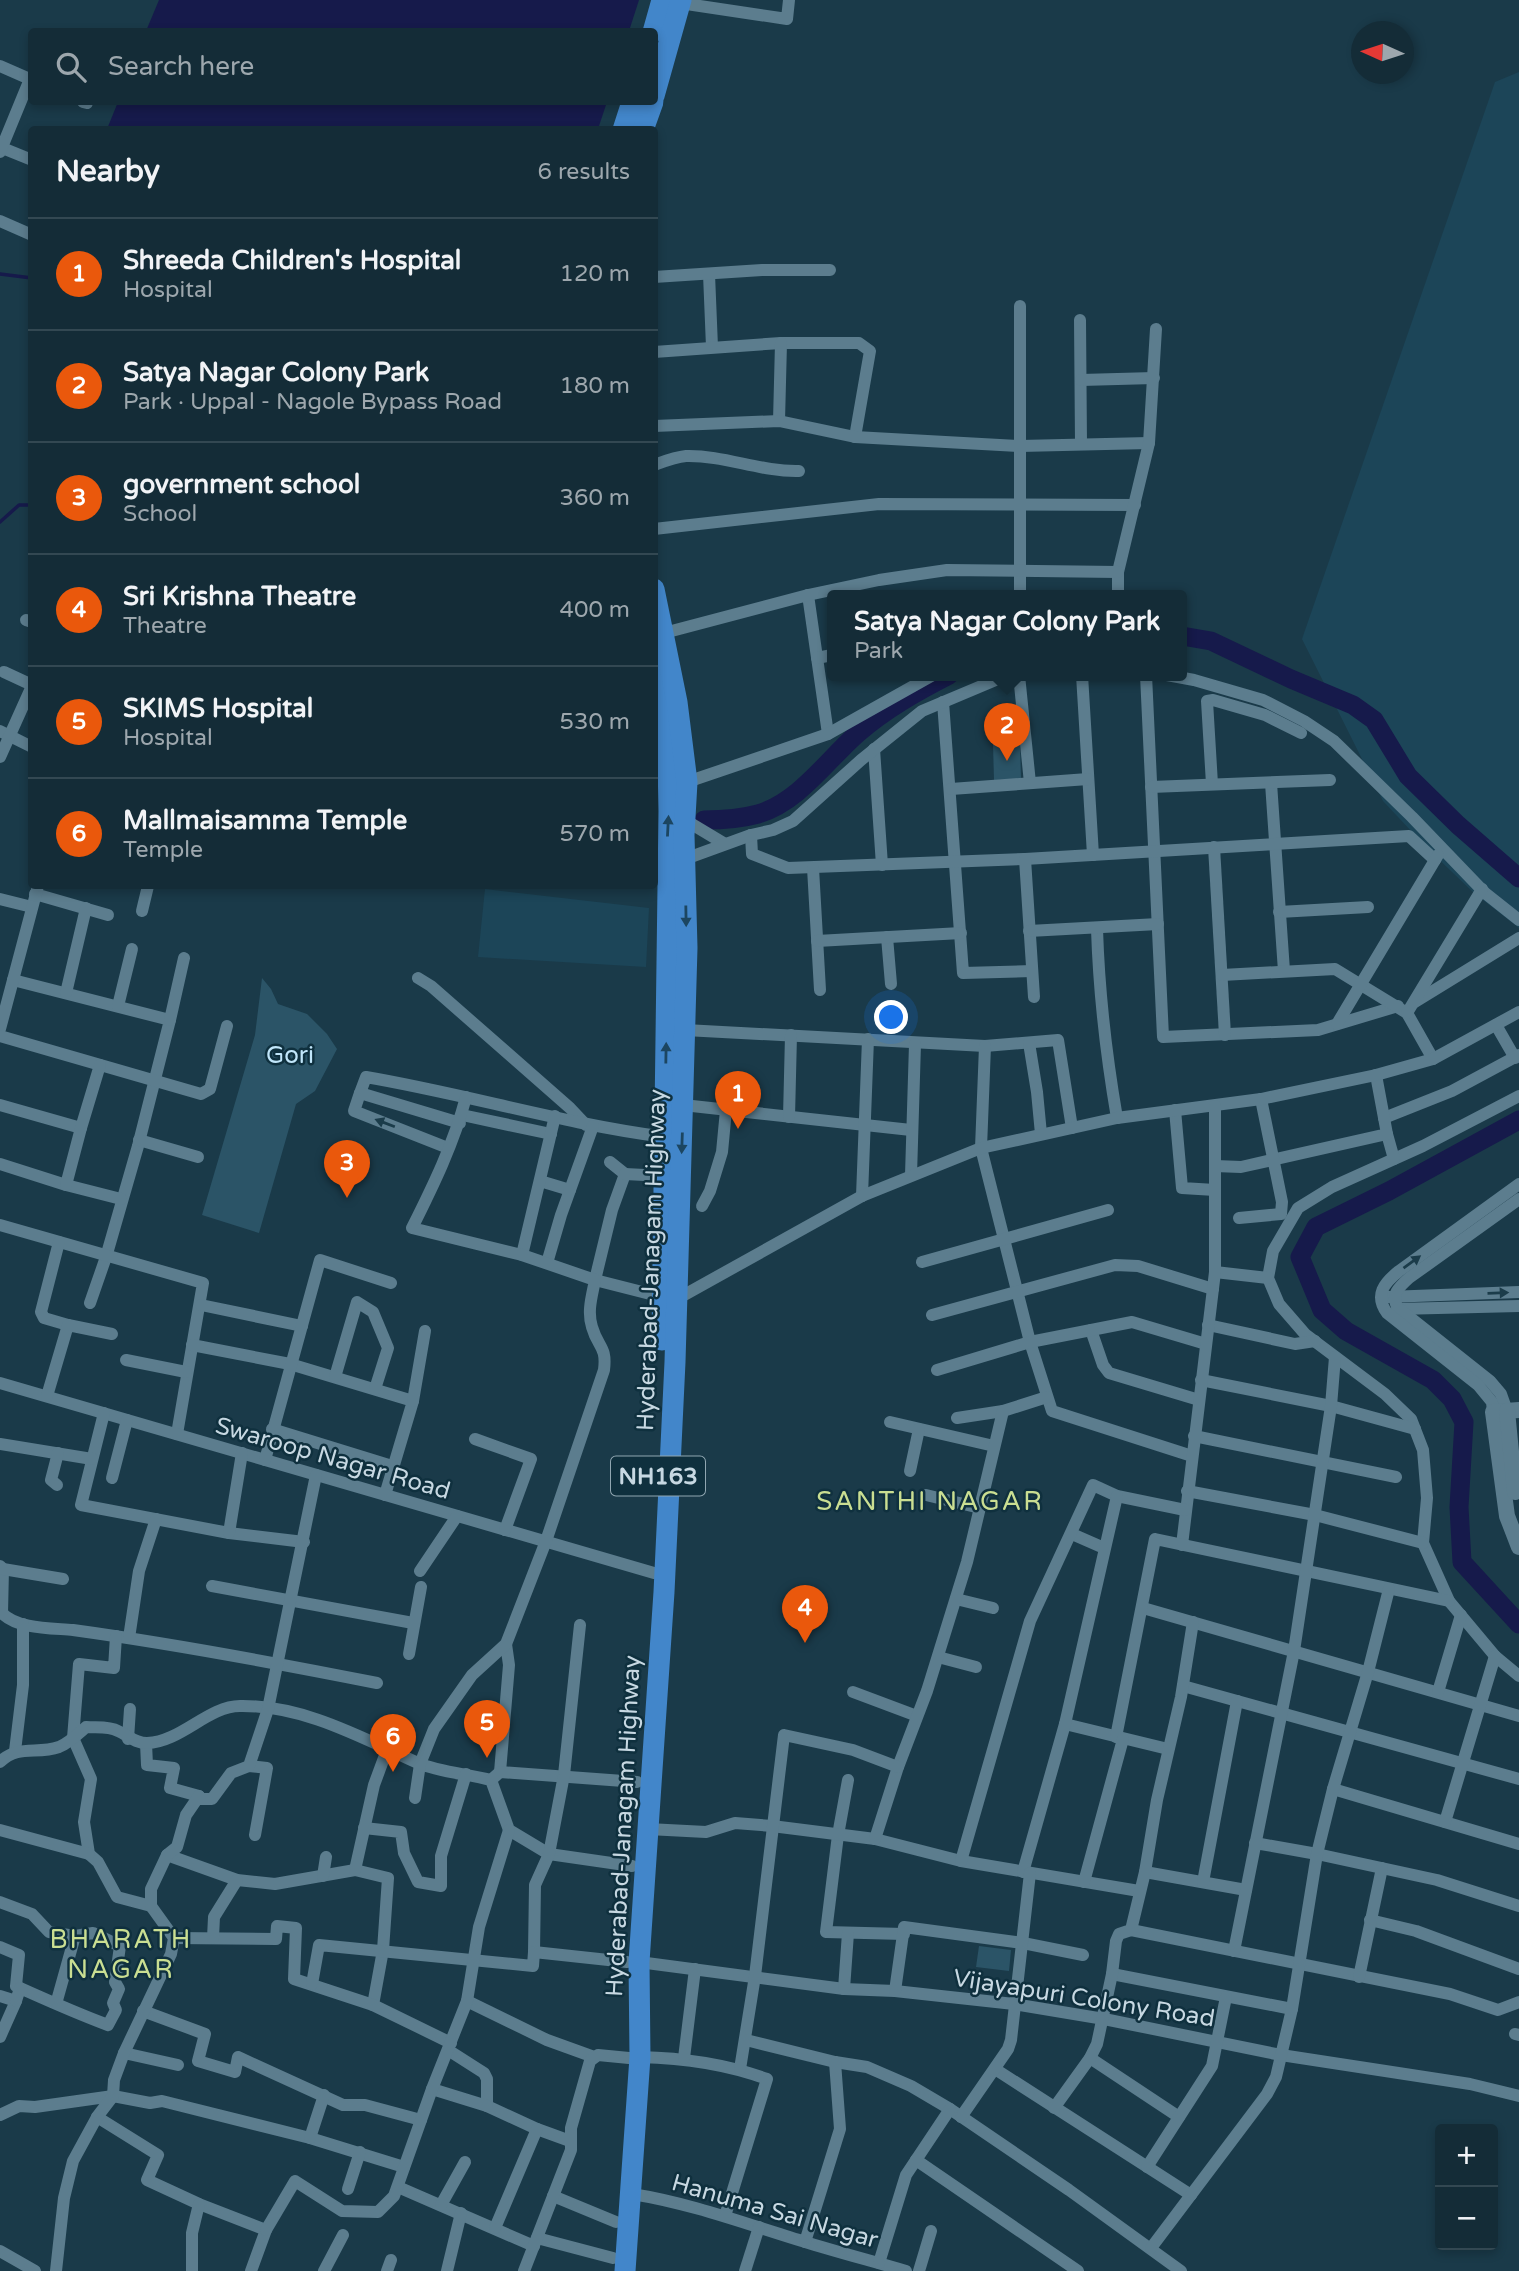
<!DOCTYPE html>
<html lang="en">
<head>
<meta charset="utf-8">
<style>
  body { margin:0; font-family:"Varela Round",sans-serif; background:#213842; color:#f1f3f6 }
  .controls { position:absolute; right:21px; bottom:21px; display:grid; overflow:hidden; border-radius:7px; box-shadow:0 4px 10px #0003 }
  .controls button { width:63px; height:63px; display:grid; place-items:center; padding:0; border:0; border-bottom:2px solid #334852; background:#142c37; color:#f1f3f6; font:35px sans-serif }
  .compass { position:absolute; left:1351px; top:21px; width:63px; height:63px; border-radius:50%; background:#142c37; box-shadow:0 4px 10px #0003; rotate:273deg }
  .you { position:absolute; left:892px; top:1018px; width:24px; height:24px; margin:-18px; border:5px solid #fff; border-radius:50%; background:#1a73e8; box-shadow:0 0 0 10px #1a73e833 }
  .badge { display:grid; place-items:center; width:46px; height:46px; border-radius:50%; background:#ea580c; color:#fff; font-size:23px; font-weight:700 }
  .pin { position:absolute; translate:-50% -58px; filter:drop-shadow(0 2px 4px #0008) }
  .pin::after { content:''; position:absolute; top:37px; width:24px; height:21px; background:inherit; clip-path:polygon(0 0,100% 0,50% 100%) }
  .popup { position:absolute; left:827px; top:590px; width:360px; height:91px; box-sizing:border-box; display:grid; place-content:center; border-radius:7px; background:#142c37; filter:drop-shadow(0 2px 5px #0005); font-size:23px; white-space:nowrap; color:#9da7ad }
  .popup b { font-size:26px; color:#f1f3f6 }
  .popup::after { content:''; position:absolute; left:50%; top:100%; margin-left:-14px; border:14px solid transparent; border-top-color:#142c37 }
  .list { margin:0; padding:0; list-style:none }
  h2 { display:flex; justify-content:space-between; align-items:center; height:91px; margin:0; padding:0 28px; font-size:30px }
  h2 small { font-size:23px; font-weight:400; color:#9da7ad }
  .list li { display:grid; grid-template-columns:46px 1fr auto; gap:21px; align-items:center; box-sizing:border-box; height:112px; padding:0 28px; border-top:2px solid #334852 }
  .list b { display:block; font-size:26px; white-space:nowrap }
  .list p { margin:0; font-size:23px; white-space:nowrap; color:#9da7ad }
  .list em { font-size:23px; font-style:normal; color:#9da7ad }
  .icon { flex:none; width:38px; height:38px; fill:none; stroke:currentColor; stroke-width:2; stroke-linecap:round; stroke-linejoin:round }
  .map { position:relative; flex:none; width:1519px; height:2271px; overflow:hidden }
  .search { position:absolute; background:#142c37; box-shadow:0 4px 10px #0003; left:28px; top:28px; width:630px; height:77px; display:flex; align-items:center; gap:18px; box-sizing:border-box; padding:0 24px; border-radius:7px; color:#9da7ad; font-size:26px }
  .panel { position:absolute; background:#142c37; box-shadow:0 4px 10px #0003; left:28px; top:126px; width:630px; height:763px; border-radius:7px }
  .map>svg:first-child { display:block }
  .built { fill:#1c4558 }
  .green { fill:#2b5467 }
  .water { fill:#161a4b }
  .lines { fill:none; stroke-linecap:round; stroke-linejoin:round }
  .stream { stroke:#161a4b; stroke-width:3.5 }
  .river { stroke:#161a4b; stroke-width:19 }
  .minor { stroke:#5c7d8e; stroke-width:12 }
  .tertiary { stroke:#5c7d8e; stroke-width:16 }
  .trunk { stroke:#4286ca; stroke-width:21 }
  .oneway { fill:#1c4661 }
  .oneway2 { fill:#1b3c4a }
  .labels { text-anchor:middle; stroke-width:5; stroke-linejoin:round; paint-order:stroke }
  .shield { fill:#0f303e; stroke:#90a6b1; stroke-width:2 }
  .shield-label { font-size:23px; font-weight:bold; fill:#c7d8e2 }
  .park-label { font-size:24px; fill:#c1e6fa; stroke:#0f303e }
  .street-label { font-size:24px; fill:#c7d8e2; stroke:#0f303e }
  .neighbourhood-label { font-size:26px; letter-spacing:2px; fill:#cade92; stroke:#0f303e }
</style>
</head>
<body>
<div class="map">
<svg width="1519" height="2271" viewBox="0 0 1519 2271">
  <rect width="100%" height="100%" fill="#1a3a49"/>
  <g class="built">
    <path d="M1519,72V928L1474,893L1428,849L1383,801L1302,639L1495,82Z"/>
    <path d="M485,889L649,908L646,967L478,957Z"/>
  </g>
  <g class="green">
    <path d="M1020,743L1021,779L994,780L993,744Z"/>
    <path d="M262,978L271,989L278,1004L307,1014L327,1034L337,1049L315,1091L296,1104L259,1233L202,1215L255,1035Z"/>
    <path d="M979,1946L1011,1950L1009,1971L976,1967Z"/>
  </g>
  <g class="water">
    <path d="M159,0H639L629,31H146Z"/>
    <path d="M118,102H607L598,129H107Z"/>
  </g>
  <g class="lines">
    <g class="stream">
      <path d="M0,274L32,278"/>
      <path d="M0,522L19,505H32"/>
    </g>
    <g class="river">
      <path d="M1182,636L1211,641L1291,679L1353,705L1374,720L1408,776L1458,825L1519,878"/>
      <path d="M704,820C722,820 740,819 758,814C799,802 827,760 858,733C886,709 916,692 949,675"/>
      <path d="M1519,1120L1389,1191L1316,1227L1300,1257L1322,1310L1346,1331L1433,1380L1452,1399L1464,1422L1459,1507L1462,1562L1519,1624"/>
    </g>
    <g class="minor">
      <path d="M680,3L787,19L789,0"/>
      <path d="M0,66L32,80"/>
      <path d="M83,102L87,103"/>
      <path d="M0,147L32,160"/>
      <path d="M0,152L30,79"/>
      <path d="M0,221L32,235"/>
      <path d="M709,274L712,347"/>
      <path d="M654,277L762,270H830"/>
      <path d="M1080,320L1081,444"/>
      <path d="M654,352L781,343H859L870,351L855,437"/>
      <path d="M1081,380L1154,378"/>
      <path d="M779,421L781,343"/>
      <path d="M654,426L779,421L855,437L1020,446L1149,443"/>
      <path d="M654,465C665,461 675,457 686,456C724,455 761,472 799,471"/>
      <path d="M654,529L879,504L1135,505"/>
      <path d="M808,595L828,734"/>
      <path d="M1020,595V306"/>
      <path d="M1118,595V572L1149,443L1156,329"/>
      <path d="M26,620L32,622"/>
      <path d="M664,633L808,595L879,580L947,570L1118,572"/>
      <path d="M817,658L832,655"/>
      <path d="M4,672L32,685"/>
      <path d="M1019,675L1030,783"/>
      <path d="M1082,675L1093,855"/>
      <path d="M1146,675L1163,1037L1318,1030L1398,1006"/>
      <path d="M1167,675L1194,680L1263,700L1304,721L1334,741L1412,817L1485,893L1519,920"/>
      <path d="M943,702L963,973L1032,971"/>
      <path d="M0,731L32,747"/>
      <path d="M874,749L882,865"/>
      <path d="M0,757L32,686"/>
      <path d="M687,782L828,734L933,675"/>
      <path d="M1271,783L1284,971"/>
      <path d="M1212,784L1207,701L1213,700L1265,715L1301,733"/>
      <path d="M1151,787L1330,780"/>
      <path d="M951,789L1088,779"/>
      <path d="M685,820L725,844"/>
      <path d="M751,835L752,854L788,868L1025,859L1409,836L1435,860"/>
      <path d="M1214,847L1225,1035"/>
      <path d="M685,859L751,835L773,830L793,821L861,760L922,711L998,679L1017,675"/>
      <path d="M1025,859L1034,997"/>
      <path d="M813,868L820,990"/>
      <path d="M35,894L108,915"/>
      <path d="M0,899L32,907"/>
      <path d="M142,911L148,886"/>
      <path d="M1279,912L1368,907"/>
      <path d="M1097,929C1099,993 1106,1054 1117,1118"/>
      <path d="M1029,931L1158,924"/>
      <path d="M887,937L891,984"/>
      <path d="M817,941L961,933"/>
      <path d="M1222,975L1335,969L1407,1013L1433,1059"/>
      <path d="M418,978L431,986L570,1108L586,1125"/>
      <path d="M13,980L170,1020L138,1146L106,1257L90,1303"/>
      <path d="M66,993L86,908"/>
      <path d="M1415,1002L1519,938"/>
      <path d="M118,1006L132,949"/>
      <path d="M1407,1013L1482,889"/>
      <path d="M170,1020L184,958"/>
      <path d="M1337,1024L1438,855"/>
      <path d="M1496,1025L1515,1058"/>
      <path d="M0,1029L38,886"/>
      <path d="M685,1030L985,1046L1058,1040L1072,1128"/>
      <path d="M0,1036L201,1094L210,1089L227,1026"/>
      <path d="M1029,1043L1037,1092L1041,1134"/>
      <path d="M985,1046L981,1148L1030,1342L1052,1411L1192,1456"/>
      <path d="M360,1093L366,1077C466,1094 564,1124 665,1137"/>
      <path d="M1519,1096L1423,1146L1332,1187L1298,1208L1273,1251L1268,1278L1279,1304L1305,1334L1385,1394L1411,1419L1423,1450L1427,1498L1423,1543L1449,1601L1495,1656L1519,1676"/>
      <path d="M0,1105L81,1128"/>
      <path d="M683,1105L911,1130"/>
      <path d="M1175,1110L1182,1188L1215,1190"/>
      <path d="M462,1115L551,1134"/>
      <path d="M789,1117L791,1035"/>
      <path d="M1384,1118L1452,1091L1519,1055"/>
      <path d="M1387,1134L1394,1159"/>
      <path d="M139,1140L198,1157"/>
      <path d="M448,1148L354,1111L360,1093L460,1123"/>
      <path d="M610,1162L625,1174L612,1210L595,1280L662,1297"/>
      <path d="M0,1164L66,1185L121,1199"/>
      <path d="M1215,1166L1241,1167L1387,1134L1376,1075"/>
      <path d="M625,1174L664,1176"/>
      <path d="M911,1175L915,1044"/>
      <path d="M540,1181L570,1190"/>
      <path d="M66,1185L81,1128L100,1065"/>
      <path d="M862,1196L868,1039"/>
      <path d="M702,1206L710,1191L722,1152L726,1110"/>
      <path d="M1239,1218L1281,1214L1282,1202L1261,1099"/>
      <path d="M0,1225L203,1283L177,1434"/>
      <path d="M59,1242L41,1312L44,1318L68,1325"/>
      <path d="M522,1255L555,1116"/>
      <path d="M922,1262L1108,1210"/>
      <path d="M547,1263L561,1215L593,1126"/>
      <path d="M1215,1272L1268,1278"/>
      <path d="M1388,1297L1519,1292"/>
      <path d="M677,1299L862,1196L981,1148L1117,1118L1261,1099L1376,1075L1433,1059L1519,1012"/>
      <path d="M201,1305L302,1326"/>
      <path d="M1397,1309L1519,1306"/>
      <path d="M932,1315L1115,1265L1138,1266L1213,1289"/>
      <path d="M1208,1325L1295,1344L1315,1341"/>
      <path d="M1091,1330L1103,1365L1109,1373L1199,1400"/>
      <path d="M192,1345L290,1364L413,1401L385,1495"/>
      <path d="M126,1360L186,1372"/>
      <path d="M937,1370L1030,1342L1132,1322L1206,1344"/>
      <path d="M335,1377L357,1302L373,1312L388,1348L375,1389"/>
      <path d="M1201,1380L1331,1406L1415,1429"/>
      <path d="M0,1383L654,1573"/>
      <path d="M47,1396L68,1325L112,1334"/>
      <path d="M413,1401L425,1331"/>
      <path d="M1507,1411L1501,1394L1490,1381L1398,1308C1390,1295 1399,1287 1409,1278L1519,1199"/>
      <path d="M1493,1412L1492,1402L1478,1385L1387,1313C1374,1295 1384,1283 1399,1271L1519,1184"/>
      <path d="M104,1413L81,1505L229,1533L304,1542"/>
      <path d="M957,1418L1003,1411"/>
      <path d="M890,1422L994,1446"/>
      <path d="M272,1429L392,1466"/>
      <path d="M1194,1436L1396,1477"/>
      <path d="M475,1439L531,1459L505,1530"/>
      <path d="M0,1444L92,1459"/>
      <path d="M265,1460L320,1260L391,1283"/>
      <path d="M910,1471L919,1429"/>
      <path d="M112,1478L127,1420"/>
      <path d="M57,1485L51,1480L58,1453"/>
      <path d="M1187,1491L1315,1515L1423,1543"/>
      <path d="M926,1495L980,1508"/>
      <path d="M229,1533L242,1453"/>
      <path d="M1072,1534L1104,1548"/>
      <path d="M1182,1545L1215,1272V1106"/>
      <path d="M0,1566L3,1569L2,1613C17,1629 52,1628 73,1630C175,1644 276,1663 377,1683"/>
      <path d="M3,1569L63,1579"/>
      <path d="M420,1571L457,1516"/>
      <path d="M212,1586L413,1623"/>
      <path d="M956,1599L993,1608"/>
      <path d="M1143,1608L1519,1716"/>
      <path d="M116,1636L114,1668L79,1664L73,1738L91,1779L84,1822L89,1854L98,1862L117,1897L151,1906"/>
      <path d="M129,1638L139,1571L156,1519"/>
      <path d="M409,1654L421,1587"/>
      <path d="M938,1657L976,1667"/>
      <path d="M1183,1686L1519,1779"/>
      <path d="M853,1692L917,1716"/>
      <path d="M1438,1692L1461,1615"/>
      <path d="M1065,1724L1168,1749"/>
      <path d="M1116,1737L1155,1539L1449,1601"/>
      <path d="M128,1739L130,1709"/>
      <path d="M146,1743L147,1765L174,1768L170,1788L199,1796"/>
      <path d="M15,1751L23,1685V1624"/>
      <path d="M0,1762C19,1744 36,1755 59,1747C69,1743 78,1734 86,1727C96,1728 109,1726 118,1731C128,1735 134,1743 147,1743C181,1742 208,1706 240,1706C304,1705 362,1738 418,1763C439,1772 468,1774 491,1780L509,1830L549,1854L632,1866"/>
      <path d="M249,1766L267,1768L255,1835"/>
      <path d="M500,1772L509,1665L506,1644"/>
      <path d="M491,1780L500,1772L637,1782"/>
      <path d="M848,1780L838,1835L826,1932L904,1934"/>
      <path d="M1333,1789L1519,1844"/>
      <path d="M415,1798L420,1764L434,1729L472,1675L506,1644L546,1541L604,1370C607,1346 598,1348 592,1327C587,1311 592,1296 595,1280L522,1255L412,1228C433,1186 454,1143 466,1097"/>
      <path d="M1445,1822L1495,1656"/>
      <path d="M364,1828L401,1832L404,1853L418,1882L441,1886V1856L466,1774"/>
      <path d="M648,1829L706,1832L735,1823L772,1826L875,1839L961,1861L1139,1891"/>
      <path d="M0,1830L89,1854"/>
      <path d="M875,1839L898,1767L927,1691L967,1562L1003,1411L1047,1397"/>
      <path d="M1255,1843L1317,1854L1437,1880L1519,1906"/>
      <path d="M167,1855L237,1880L275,1884L355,1870L388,1878L383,1950L373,2005"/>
      <path d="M961,1861L1030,1621L1093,1485L1117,1496L1185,1510"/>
      <path d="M355,1870L374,1785L388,1747"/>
      <path d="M1023,1872L1065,1724L1117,1496"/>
      <path d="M1145,1872L1246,1890"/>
      <path d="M323,1876L326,1857"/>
      <path d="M1084,1882L1123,1739"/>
      <path d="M1203,1882L1237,1701"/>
      <path d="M0,1902L32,1914L49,1932L75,1936"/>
      <path d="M1370,1920L1416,1931L1519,1969"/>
      <path d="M1131,1930L1450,1994L1498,2010L1519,2002"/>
      <path d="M174,1938L276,1939L277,1926L296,1928L294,1979L373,2005L451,2043"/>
      <path d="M213,1938L214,1917L237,1880"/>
      <path d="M0,1947L19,1955L16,1986L20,1988"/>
      <path d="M1234,1951L1294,1651L1331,1406L1335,1357"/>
      <path d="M534,1952L535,1885L549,1854L564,1775L580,1625"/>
      <path d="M639,1962L844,1989L895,1991L1014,2004L1104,2019L1281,2055L1470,2084L1519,2096"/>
      <path d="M1112,1974L1292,2009"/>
      <path d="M1359,1977L1382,1868"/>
      <path d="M312,1984L319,1945L533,1966L534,1952L627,1962"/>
      <path d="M844,1989L848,1933"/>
      <path d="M895,1991L904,1927L1023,1943L1083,1955"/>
      <path d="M0,1996L16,2001L0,2037"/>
      <path d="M16,2001L20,1988C49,2001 78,2014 108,2025L116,2010L113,2003L119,1989L115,1982L120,1946L93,1933L75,1936L56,2004"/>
      <path d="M467,2001L547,2040L594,2057"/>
      <path d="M143,2011L205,2034L198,2061L235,2072L238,2057L343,2105H365L421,2120"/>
      <path d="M1515,2034L1519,2035"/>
      <path d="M746,2040L835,2062L867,2067L911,2086L950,2109L1069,2190L1181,2271"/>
      <path d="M448,2050L484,2073L487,2079V2106L537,2129L570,2141"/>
      <path d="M124,2053L178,2065"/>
      <path d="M640,2057C684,2058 726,2064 767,2079L725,2216"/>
      <path d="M684,2058L695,1969"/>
      <path d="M1090,2058L1179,2117"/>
      <path d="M740,2069L755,1976L784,1735L853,1750L898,1767"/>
      <path d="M995,2069L1191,2195"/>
      <path d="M432,2089L487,2106"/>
      <path d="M1054,2108L1090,2058L1097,2044L1112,1974L1116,1941L1119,1934L1131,1930L1145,1872L1157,1800L1181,1697L1193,1622"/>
      <path d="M0,2115L19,2106L35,2107L113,2096L150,2103L162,2101L310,2138L404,2167"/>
      <path d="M97,2117L158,2155L147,2180L199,2204L266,2230L251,2271"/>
      <path d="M961,2117L1008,2049L1011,2040L1030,1873"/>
      <path d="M310,2138L324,2095"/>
      <path d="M916,2160L1078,2271"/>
      <path d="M1147,2167L1212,2066L1226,1997"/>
      <path d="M398,2187L534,2246"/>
      <path d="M348,2189L360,2152"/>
      <path d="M632,2194C690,2203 746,2224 802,2241C837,2252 872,2261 906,2271"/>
      <path d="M553,2196L616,2222"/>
      <path d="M441,2205L465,2162"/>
      <path d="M495,2228L537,2129"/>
      <path d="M266,2230L295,2181L342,2211L378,2212L394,2196L432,2089L467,2001L479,1927L509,1830"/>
      <path d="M537,2238L613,2258"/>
      <path d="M805,2242L840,2129L835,2062"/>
      <path d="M1151,2248L1267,2094L1276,2077L1292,2009L1317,1854L1333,1789L1368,1672L1389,1589"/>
      <path d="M0,2251L35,2271"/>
      <path d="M879,2263L906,2175L950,2109"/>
      <path d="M56,2271L64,2198L73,2161L97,2117L113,2096L114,2080L124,2053L171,1954L174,1938L151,1906V1889L167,1855L177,1847L186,1815L199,1796V1799H212L231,1773L249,1766L268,1709L316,1475"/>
      <path d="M192,2271V2233L199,2204"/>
      <path d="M324,2271L343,2235"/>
      <path d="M387,2271L391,2260"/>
      <path d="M447,2271L461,2213"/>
      <path d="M524,2271L571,2150V2128L590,2061L598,2055L629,2058"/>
      <path d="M745,2271L759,2227"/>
      <path d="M919,2271L931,2231"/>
    </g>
    <g class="tertiary">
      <path d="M1519,1410L1493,1412L1507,1516L1519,1547"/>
      <path d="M1507,1411L1515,1492"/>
    </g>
    <g class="trunk">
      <path d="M653,32L662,0"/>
      <path d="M654,96L681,0"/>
      <path d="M623,130L632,102"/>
      <path d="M643,130L653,102"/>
      <path d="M654,664L668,761L669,811L662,1340"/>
      <path d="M625,2271L640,2057L639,1962L664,1592L675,1362L687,948L684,835L687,782L677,702L654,589"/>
    </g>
  </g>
  <defs><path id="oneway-solid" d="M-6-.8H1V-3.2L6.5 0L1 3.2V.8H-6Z" transform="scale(1.75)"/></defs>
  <g class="oneway">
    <use href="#oneway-solid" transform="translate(668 826) rotate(-87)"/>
    <use href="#oneway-solid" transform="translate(686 916) rotate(89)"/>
    <use href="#oneway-solid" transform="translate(666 1053) rotate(-89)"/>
    <use href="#oneway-solid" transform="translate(682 1143) rotate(92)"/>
  </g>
  <g class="oneway2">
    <use href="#oneway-solid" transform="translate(385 1123) rotate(-159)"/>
    <use href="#oneway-solid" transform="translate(1412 1262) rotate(-36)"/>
    <use href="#oneway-solid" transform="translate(1498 1293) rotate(-2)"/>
  </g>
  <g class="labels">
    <rect class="shield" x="611" y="1456.5" width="94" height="39" rx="5"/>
    <g class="shield-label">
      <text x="658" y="1484">NH163</text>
    </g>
    <g class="park-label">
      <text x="290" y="1063">Gori</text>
    </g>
    <g class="street-label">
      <text transform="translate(651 1260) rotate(-88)" y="8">Hyderabad-Janagam Highway</text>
      <text transform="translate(333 1458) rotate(16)" y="8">Swaroop Nagar Road</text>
      <text transform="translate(623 1826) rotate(-87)" y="8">Hyderabad-Janagam Highway</text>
      <text transform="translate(1084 1998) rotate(9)" y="8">Vijayapuri Colony Road</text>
      <text transform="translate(775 2211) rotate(16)" y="8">Hanuma Sai Nagar</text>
    </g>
    <g class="neighbourhood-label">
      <text x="930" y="1510">SANTHI NAGAR</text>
      <text x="121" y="1948">BHARATH<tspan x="121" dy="30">NAGAR</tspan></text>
    </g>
  </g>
</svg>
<div class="controls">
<button>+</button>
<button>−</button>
</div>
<svg class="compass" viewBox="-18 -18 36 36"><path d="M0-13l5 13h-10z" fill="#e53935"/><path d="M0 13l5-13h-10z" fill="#9da7ad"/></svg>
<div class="you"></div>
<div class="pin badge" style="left:738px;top:1129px">1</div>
<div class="pin badge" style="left:1007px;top:761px">2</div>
<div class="popup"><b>Satya Nagar Colony Park</b>Park</div>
<div class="pin badge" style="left:347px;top:1198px">3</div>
<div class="pin badge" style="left:805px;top:1643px">4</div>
<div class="pin badge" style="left:487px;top:1758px">5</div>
<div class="pin badge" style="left:393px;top:1772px">6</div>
<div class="search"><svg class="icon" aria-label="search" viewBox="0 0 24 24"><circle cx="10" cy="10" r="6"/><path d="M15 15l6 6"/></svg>Search here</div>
<section class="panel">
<h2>Nearby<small>6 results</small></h2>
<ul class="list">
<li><span class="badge">1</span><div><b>Shreeda Children's Hospital</b><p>Hospital</p></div><em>120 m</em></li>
<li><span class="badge">2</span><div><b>Satya Nagar Colony Park</b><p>Park · Uppal - Nagole Bypass Road</p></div><em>180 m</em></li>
<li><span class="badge">3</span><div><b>government school</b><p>School</p></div><em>360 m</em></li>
<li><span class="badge">4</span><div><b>Sri Krishna Theatre</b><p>Theatre</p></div><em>400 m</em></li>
<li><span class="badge">5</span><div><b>SKIMS Hospital</b><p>Hospital</p></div><em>530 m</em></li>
<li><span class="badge">6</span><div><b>Mallmaisamma Temple</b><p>Temple</p></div><em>570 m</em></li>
</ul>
</section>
</div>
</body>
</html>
